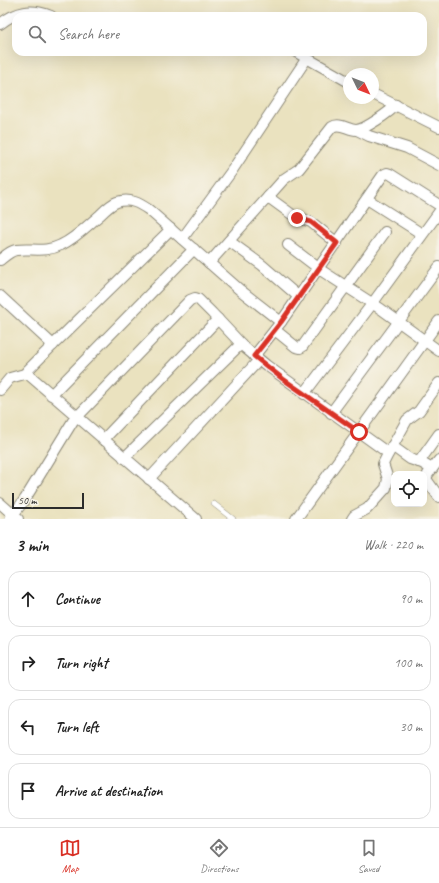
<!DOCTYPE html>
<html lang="en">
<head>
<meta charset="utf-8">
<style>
  body { margin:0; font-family:Caveat,sans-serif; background:#f6f6f6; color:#222 }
  .controls { position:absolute; right:12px; bottom:12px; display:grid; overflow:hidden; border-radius:8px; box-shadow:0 4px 16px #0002 }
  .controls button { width:36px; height:36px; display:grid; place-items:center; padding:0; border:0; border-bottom:1px solid #e0e0e0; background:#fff; color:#222; font:20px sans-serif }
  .compass { position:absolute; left:343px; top:68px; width:36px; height:36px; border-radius:50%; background:#fff; box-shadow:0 4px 16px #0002; rotate:133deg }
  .scale { position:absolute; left:12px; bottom:10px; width:72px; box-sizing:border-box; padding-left:4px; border:2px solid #2b2b2b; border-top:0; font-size:11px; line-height:14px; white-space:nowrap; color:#2b2b2b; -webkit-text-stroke:3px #f7f3e8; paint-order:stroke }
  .stop { position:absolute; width:12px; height:12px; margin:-9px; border:3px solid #d93025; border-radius:50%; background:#fff }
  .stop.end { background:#d93025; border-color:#fff; box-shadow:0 1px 4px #0008 }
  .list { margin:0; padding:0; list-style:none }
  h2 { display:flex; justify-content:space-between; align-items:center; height:52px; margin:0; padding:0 16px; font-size:17px }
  h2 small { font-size:13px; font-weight:400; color:#767676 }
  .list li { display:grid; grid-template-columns:26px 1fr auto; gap:12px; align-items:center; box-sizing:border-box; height:56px; margin:0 8px 8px; padding:0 8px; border:1px solid #e0e0e0; border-radius:12px }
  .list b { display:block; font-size:15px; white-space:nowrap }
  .list em { font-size:13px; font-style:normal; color:#767676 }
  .icon { flex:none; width:22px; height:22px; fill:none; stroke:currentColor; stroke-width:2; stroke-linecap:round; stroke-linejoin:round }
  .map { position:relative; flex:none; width:439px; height:519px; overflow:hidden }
  .search { position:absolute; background:#fff; box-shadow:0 4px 16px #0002; left:12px; right:12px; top:12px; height:44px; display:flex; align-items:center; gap:10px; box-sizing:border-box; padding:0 14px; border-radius:12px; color:#767676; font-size:15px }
  .sheet { height:308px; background:#fff }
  nav { display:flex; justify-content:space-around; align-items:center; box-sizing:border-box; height:56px; border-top:1px solid #e0e0e0; background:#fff; font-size:11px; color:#767676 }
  nav a { display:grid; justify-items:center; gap:2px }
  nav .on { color:#d93025 }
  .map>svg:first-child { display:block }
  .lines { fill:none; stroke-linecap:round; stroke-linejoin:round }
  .lane-casing { stroke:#8a8675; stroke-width:6 }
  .street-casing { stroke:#8a8675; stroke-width:12 }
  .lane { stroke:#fff; stroke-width:5 }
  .street { stroke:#fff; stroke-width:10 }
  .route { stroke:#d93025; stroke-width:5 }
</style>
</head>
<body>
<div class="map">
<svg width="439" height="519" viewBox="0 0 439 519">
  <rect width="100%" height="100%" fill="#f7f3e8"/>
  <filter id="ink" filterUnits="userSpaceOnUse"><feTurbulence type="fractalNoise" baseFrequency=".025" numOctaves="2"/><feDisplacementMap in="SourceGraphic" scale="8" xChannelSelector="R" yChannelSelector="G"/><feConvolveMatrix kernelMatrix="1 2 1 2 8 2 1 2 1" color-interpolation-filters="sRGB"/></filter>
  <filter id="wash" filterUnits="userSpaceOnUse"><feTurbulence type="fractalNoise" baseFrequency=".012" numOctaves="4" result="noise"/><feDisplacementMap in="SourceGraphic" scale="16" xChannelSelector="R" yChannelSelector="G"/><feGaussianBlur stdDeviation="0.9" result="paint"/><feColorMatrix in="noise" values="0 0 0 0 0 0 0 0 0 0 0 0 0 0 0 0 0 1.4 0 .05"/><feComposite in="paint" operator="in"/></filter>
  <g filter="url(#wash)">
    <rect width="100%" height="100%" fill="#eae2bf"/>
  </g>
  <g filter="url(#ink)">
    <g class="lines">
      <defs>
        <path id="lane" d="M214,504L233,519"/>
        <g id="street">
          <path d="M0,24C17,11 31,8 51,16"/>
          <path d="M296,52L349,82"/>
          <path d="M373,94L439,127"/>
          <path d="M357,130L369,136L407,148L439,165"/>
          <path d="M268,197L294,216L311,222L337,243"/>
          <path d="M367,199L422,234"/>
          <path d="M171,229L53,345L27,371L29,375L196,519"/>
          <path d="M182,239L231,172L307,58"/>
          <path d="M229,241L262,265L299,297"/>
          <path d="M288,245L322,271L381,309L439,351"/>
          <path d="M0,260C5,256 10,251 16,250C32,248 45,253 61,245C76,238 88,225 100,215C105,210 111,204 117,202C130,198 139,203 149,210L240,290L281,322"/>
          <path d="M209,263L284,179L299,169L332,127C340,122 348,130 356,130C364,130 390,112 396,105"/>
          <path d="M0,296L53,345"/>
          <path d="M275,330L296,347L300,348L302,347L385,232"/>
          <path d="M254,356L281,322L383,175L387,173L390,174L439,205"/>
          <path d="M0,390L10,378L28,373"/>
          <path d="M304,394L372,304L439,212"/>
          <path d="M51,395L194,249"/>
          <path d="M331,413L439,267"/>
          <path d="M77,417L190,300L195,298L198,299L212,313L244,347L266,365L388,453"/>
          <path d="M103,440L218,319"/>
          <path d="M392,446L410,459L422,463L432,469"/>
          <path d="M124,458L241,344"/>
          <path d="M439,460L428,474L426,479L439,497"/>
          <path d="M419,462L439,434"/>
          <path d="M149,479L259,360"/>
          <path d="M0,503L18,519"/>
          <path d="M10,519L25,499L76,416"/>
          <path d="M296,519L439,321"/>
          <path d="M352,519L354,516L367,509L386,488L388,479L383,464L387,456L407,420L419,411L439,383"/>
        </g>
      </defs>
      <use href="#lane" class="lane-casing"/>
      <use href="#street" class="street-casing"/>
      <use href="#lane" class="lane"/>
      <use href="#street" class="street"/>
    </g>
  </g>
  <g class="lines" filter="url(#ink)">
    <path class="route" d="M297,218L311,222L337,243L281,322L254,356L283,379L359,432"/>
  </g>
</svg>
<div class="controls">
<button><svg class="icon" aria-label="locate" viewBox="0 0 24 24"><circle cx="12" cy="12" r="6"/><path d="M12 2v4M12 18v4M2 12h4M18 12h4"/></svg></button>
</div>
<svg class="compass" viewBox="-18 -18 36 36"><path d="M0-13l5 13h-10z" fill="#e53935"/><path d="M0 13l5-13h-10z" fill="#767676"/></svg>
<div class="scale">50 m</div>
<div class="stop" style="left:359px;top:432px"></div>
<div class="stop end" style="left:297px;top:218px"></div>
<div class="search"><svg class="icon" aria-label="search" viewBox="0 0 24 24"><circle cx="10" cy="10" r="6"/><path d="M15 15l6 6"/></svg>Search here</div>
</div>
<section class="sheet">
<h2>3 min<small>Walk · 220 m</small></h2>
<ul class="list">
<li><svg class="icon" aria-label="ahead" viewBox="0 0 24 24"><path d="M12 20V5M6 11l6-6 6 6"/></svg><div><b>Continue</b></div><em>90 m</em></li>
<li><svg class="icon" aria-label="right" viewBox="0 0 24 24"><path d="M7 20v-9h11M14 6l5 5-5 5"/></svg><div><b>Turn right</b></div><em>100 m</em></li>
<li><svg class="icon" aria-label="left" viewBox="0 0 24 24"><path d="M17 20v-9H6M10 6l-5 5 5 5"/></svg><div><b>Turn left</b></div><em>30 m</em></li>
<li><svg class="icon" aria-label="arrive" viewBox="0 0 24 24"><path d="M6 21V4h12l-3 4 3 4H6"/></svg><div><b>Arrive at destination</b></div></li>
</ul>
</section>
<nav>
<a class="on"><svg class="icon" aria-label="map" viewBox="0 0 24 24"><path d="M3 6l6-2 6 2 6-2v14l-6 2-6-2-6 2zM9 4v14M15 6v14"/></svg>Map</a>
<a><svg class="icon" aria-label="directions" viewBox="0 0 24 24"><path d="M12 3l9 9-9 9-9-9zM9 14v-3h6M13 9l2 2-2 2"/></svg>Directions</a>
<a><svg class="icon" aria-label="saved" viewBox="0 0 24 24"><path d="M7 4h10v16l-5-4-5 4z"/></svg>Saved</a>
</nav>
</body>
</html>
